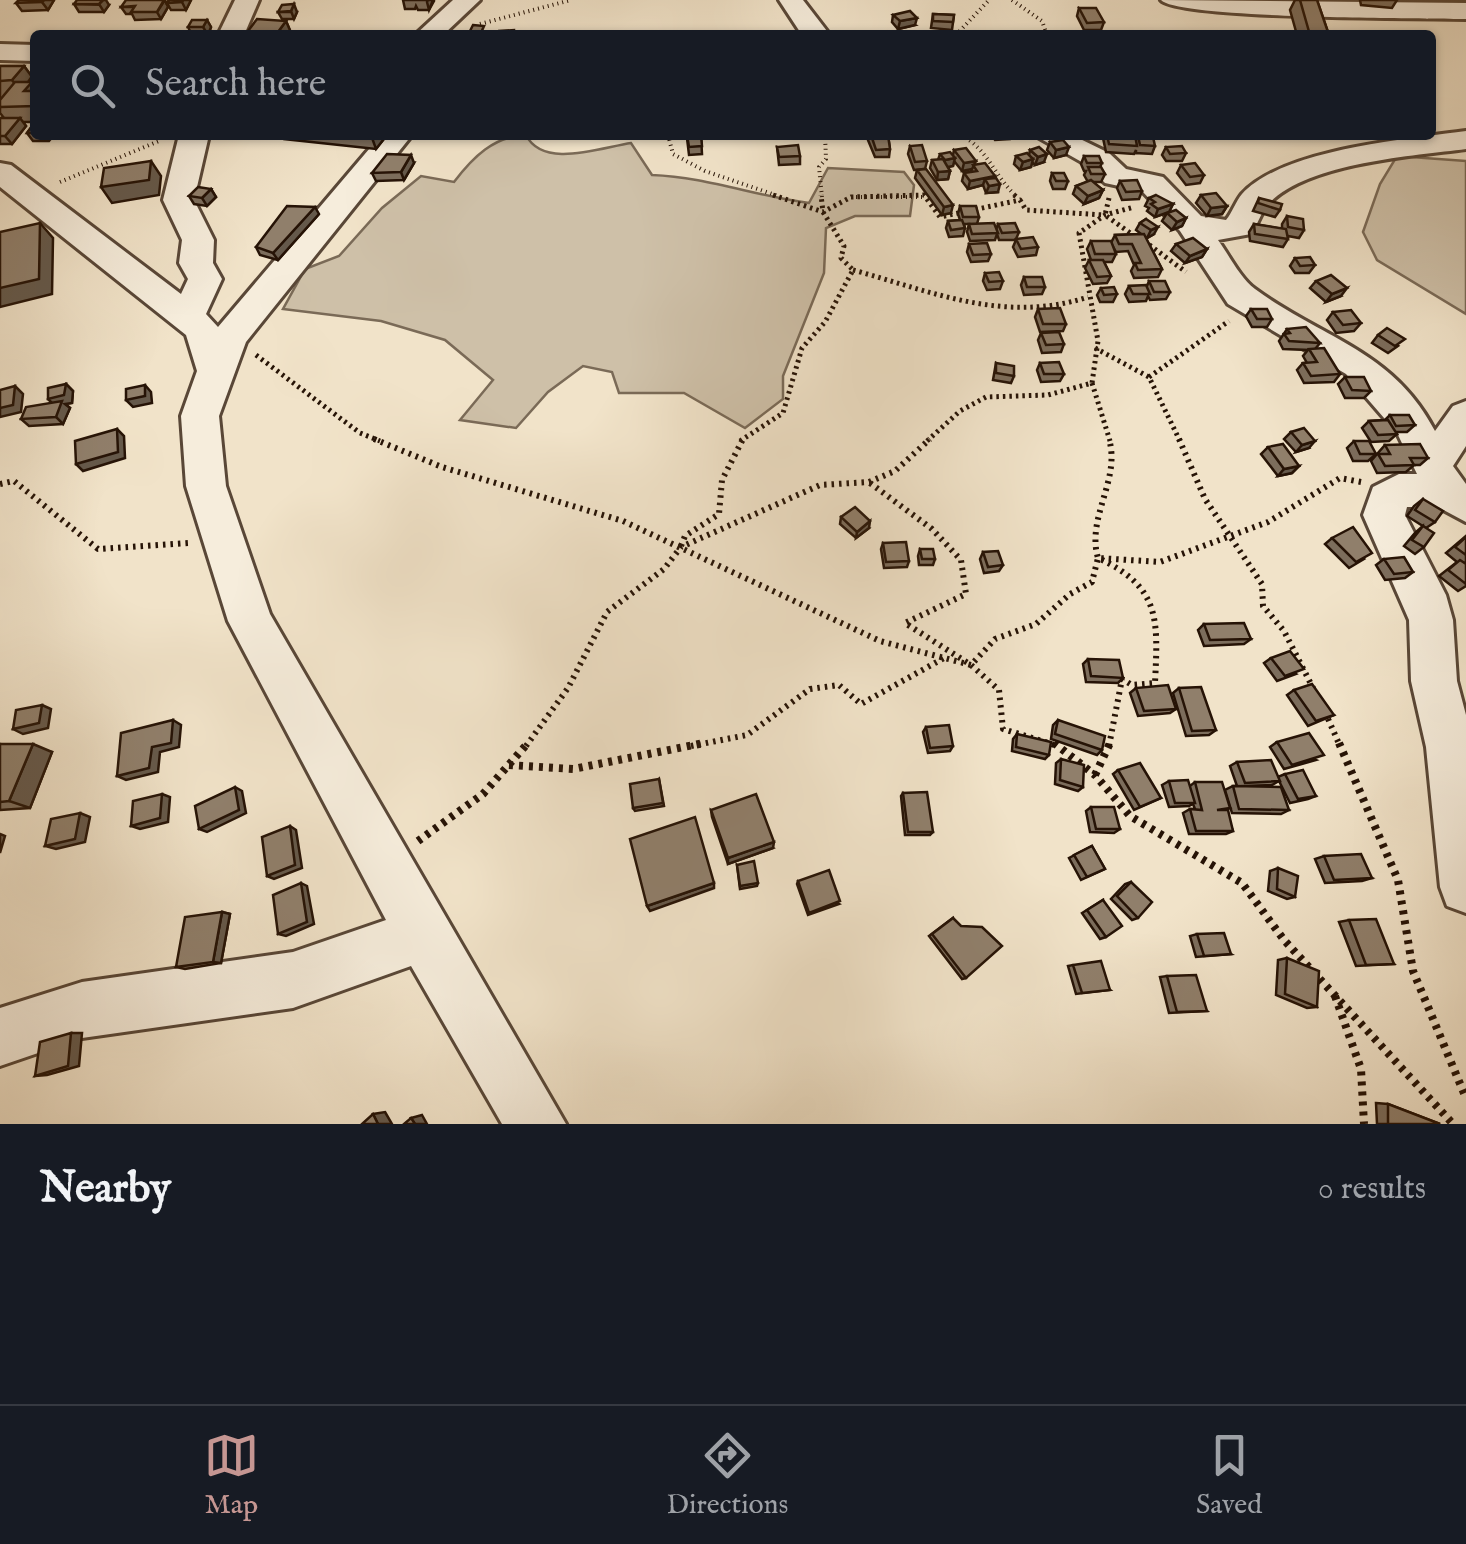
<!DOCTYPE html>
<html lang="en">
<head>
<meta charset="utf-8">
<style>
  body { margin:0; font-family:"IM FELL English",serif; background:#20242c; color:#f1f3f6 }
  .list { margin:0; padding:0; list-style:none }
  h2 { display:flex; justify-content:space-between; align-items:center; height:130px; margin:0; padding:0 40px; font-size:42px }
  h2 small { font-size:32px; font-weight:400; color:#9ea1a6 }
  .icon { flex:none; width:55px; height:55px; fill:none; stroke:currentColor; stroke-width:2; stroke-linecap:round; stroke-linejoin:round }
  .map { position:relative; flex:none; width:1466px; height:1124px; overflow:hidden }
  .search { position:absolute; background:#171b24; box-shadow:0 2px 8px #0004; left:30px; right:30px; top:30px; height:110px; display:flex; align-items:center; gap:25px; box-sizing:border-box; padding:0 35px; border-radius:10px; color:#9ea1a6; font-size:38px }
  .sheet { height:280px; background:#171b24 }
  nav { display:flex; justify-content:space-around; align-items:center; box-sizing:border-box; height:140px; border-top:2px solid #363941; background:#171b24; font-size:28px; color:#9ea1a6 }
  nav a { display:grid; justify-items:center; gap:5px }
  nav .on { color:#c59692 }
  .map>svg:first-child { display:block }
  .green { fill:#cec0a8; stroke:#7a6a57; stroke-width:2.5 }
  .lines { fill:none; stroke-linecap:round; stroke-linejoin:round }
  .minor-casing { stroke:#594737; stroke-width:6 }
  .path-far3 { stroke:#261306; stroke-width:4; stroke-dasharray:1 4; stroke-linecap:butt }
  .path-far2 { stroke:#261306; stroke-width:5; stroke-dasharray:2.5 4; stroke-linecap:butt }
  .path-far1 { stroke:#261306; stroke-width:6; stroke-dasharray:2.5 5; stroke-linecap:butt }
  .path { stroke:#261306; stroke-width:8; stroke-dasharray:4 6; stroke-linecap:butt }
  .minor { fill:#f6eddc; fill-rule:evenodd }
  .wall { fill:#7c6d5c; stroke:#261306; stroke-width:2.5 }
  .shaded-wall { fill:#65594b; stroke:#261306; stroke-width:2.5 }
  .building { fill:#907f6b; stroke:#261306; stroke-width:2.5 }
</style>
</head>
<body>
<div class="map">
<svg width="1466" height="1124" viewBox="0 0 1466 1124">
  <rect width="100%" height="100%" fill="#f1e3c9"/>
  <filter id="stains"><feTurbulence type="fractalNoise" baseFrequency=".002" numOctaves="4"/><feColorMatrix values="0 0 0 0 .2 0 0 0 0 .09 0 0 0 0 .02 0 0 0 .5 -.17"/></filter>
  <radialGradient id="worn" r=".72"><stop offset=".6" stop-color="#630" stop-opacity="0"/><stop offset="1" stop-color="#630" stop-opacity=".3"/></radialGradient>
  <g class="green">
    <path d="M526,135C543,169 599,148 631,143L652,175C706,177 755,196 809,203L828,168L904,172L914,185L910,216H855L826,228L824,273L783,376V399L745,428L684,393H619L612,372L583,366L548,392L516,428L460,420L493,380L445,340L381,321L283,309L305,269L339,256L382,208L421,176L454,182C473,157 494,136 526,135Z"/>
    <path d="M1397,156L1466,161V314L1377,260L1363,232L1380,184Z"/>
  </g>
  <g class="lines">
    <defs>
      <g id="minor">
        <path d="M235,0H259L244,35H218Z"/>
        <path d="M453,0H480L443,35H415Z"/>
        <path d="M779,0H803L830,35H802Z"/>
        <path d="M1161,0L1466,3V19C1424,18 1178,19 1161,0Z"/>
        <path d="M0,44L35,45V61L0,60Z"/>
        <path d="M1466,131V149C1413,156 1301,163 1266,207C1260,215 1257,226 1251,234L1218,240C1229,255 1240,278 1255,289C1321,338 1393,350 1435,431L1453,406L1466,401V446L1453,466L1466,484V522L1438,507H1407L1405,515L1446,595L1453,620L1457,681L1466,715V913L1447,906L1440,887L1426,747L1411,681L1409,620L1363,515L1373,487L1399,474H1417L1397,433L1346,374L1228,304L1180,231L1142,191L1105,183L1087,165L1034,135H1072L1109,153L1126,169L1163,177L1201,216L1226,220C1232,213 1236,201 1242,194C1283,149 1408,139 1466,131Z"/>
        <path d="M179,135H209L194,200L214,240L213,263L222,279L206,314L218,327L381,135H412L246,342L219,416L226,486L270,614L566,1124H502L411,966L293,1008L82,1038L0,1066V1008L82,982L293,952L386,920L228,621L186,486L181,416L197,371L186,335L0,187V163L11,165L181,294L188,279L179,263L182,240L163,200Z"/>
      </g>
    </defs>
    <use href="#minor" class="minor-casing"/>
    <g class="path-far3">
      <path d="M1012,0L1042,21L1047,35"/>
      <path d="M480,24L571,0"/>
      <path d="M956,35L989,0"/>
      <path d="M668,135L673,154L705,171L781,197"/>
      <path d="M961,135C988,149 994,176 1017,197"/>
      <path d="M60,182L159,141"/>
      <path d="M822,197L819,167L826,159L825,135"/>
      <path d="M851,197H926"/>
    </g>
    <g class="path-far2">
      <path d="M773,195L823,212L851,197L924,195L940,217L1020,200L1026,210L1104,215"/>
      <path d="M1014,195L1019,199"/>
      <path d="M1109,198L1105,215L1133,235"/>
      <path d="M1144,241L1186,272"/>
      <path d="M853,270C933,292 1005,324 1088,297"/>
      <path d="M1095,348L1149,377L1180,441"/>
      <path d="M256,355L360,433L380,441"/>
      <path d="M1149,377L1229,321"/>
      <path d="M1092,383L1110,441"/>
      <path d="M740,441L783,413L802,348L825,322L853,270L841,258L844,246L823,212L821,195"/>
      <path d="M927,441L960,411L986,397L1048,395L1092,383L1098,341L1079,233L1105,215L1134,207"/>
    </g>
    <g class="path-far1">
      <path d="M374,439L442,467L623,521L880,641L971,665L995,639L1036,624L1070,594L1092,582L1098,558L1160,562L1268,522L1340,478L1361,482"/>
      <path d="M1179,439L1205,499L1262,584L1263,606L1284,631L1315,692"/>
      <path d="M870,483L932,529L961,560L966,594L905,623L971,665L999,690L1003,729L1058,746"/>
      <path d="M0,484L14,481L98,549L188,543"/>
      <path d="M681,546L685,536L719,514L722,480L743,439"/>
      <path d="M1325,712L1340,746"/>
      <path d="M526,746L568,688L607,612L664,569L681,547L820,485L869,482L895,471L930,439"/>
      <path d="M691,746L747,735L810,689L839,685L861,704L944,658"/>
      <path d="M1109,746L1122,679L1132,685L1155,683C1158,620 1161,587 1098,558C1086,517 1121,480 1109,439"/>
    </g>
    <g class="path">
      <path d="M1054,743L1095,775L1130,816L1242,883L1284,940L1453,1124"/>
      <path d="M1339,743L1398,880L1413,971L1466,1098"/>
      <path d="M509,765L573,769L704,743"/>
      <path d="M1095,775L1110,743"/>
      <path d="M418,841L483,794L528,743"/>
      <path d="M1335,996L1361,1069L1364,1124"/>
    </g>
    <use href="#minor" class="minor"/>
  </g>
  <g class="wall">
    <path d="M19,0H54L48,10L22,11L16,3Z"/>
    <path d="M169,0H191L186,10H171L167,3Z"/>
    <path d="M403,0H433L434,1L429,10H418L416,6L415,9H405Z"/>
    <path d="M1295,0H1317L1329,35H1297L1290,10Z"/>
    <path d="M1360,0H1397L1392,8L1361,5Z"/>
    <path d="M74,4L109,5L104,12H79Z"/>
    <path d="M121,7H168L161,19L135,20L132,14H126Z"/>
    <path d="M1079,8L1104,22L1101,30H1084L1077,16Z"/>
    <path d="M278,12H297L294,19H282Z"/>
    <path d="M933,14L954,15L952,30L931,28Z"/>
    <path d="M893,15L915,25L898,29L892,22Z"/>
    <path d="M207,20L211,27L208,35H192L188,27Z"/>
    <path d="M286,21L292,35H250L248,31Z"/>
    <path d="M0,66H24L32,77L35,72V122H23L26,126L12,144H0V118H4L0,113Z"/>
    <path d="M35,122V135H54L49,141H33L27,133Z"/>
    <path d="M282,135H387L376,149L284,139Z"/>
    <path d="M676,135H701L702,154L689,155L687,138H677Z"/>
    <path d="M869,135H888L890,149L889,157H875L868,140Z"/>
    <path d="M992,135H1011L1010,139L995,140Z"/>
    <path d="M1104,135H1135L1136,140L1138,136L1155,146L1152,154L1136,153V150L1134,154L1106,152L1103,138Z"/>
    <path d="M1050,142L1066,155L1054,158L1047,150Z"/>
    <path d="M910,146L927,161L925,169L951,213L942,215L915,178L917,170L924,169L914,170L908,154Z"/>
    <path d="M777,147L800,156V164L779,165Z"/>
    <path d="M1166,147L1186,153L1182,161H1166L1162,155Z"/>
    <path d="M954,150L975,165L995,176L998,192L986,193L983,185L968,189L962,181L964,173L971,172L972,169L962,171L954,161L953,166L948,167L950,171L948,179L937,180L930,168L932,160H938L940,154L953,155Z"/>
    <path d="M1030,150L1044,162L1035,165L1032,162L1031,167L1020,170L1014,164L1016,156L1029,155Z"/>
    <path d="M1084,156L1102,163L1100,167L1105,174L1101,182H1092L1103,190L1099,198L1084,204L1073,194L1076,186L1088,182L1084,175L1086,171H1084L1081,164Z"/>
    <path d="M414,163L404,180L376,181L372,173Z"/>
    <path d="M1181,165L1204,175L1200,183L1186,185L1177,173Z"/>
    <path d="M1052,173L1068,181L1065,189H1053L1050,181Z"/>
    <path d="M1120,181L1142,191L1139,199L1122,200L1117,188Z"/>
    <path d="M211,189L216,197L207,206L194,204L189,196Z"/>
    <path d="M1201,195L1227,206L1222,214L1207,216L1196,203Z"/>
    <path d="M1149,198L1173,204L1169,212L1155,217L1147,211L1149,208L1145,206Z"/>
    <path d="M1259,198L1280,210L1275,217L1253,211Z"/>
    <path d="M960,206L979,217L977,224L996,230L998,224L1019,232L1016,239L1038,247L1036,255L1018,257L1013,247L1016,240H999L997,234L995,240L970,241L967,232L969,224H964L965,228L963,236L949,237L946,228L948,221L960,220L958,214Z"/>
    <path d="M1167,213L1186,218L1182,226L1172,230L1162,221Z"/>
    <path d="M319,214L278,260L260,255L256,247Z"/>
    <path d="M1287,216L1304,230L1299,238L1288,236V239L1283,247L1250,241L1249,232L1254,224L1282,229V224Z"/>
    <path d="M1146,219L1154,234L1147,238L1145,237L1162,269L1158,277L1134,278L1131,271L1134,265L1128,251L1116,252L1111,243L1115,235L1141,234L1136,230L1140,223Z"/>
    <path d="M1091,241L1116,254L1112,262H1104L1111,276L1107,283L1093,284L1085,268L1089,260H1091L1087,249Z"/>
    <path d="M969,244L991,254L988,261L971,262L967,252Z"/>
    <path d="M1176,244L1207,249L1202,257L1185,263L1171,251Z"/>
    <path d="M1295,258L1315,265L1309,273H1295L1290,266Z"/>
    <path d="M985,273L1003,281L1000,289L987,290L983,281Z"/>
    <path d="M1024,277L1045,287L1042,294L1024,295L1021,285Z"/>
    <path d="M1149,281L1170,292L1166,299L1150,300L1148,296L1146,301L1129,302L1125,294L1129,286H1147Z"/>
    <path d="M1316,281L1341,296L1326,302L1310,288Z"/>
    <path d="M1101,288L1117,294L1113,302H1100L1097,295Z"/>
    <path d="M1038,309L1066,324L1063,331L1040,332L1035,317Z"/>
    <path d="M1251,309L1272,319L1267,327H1252L1246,316Z"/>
    <path d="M1333,312L1361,323L1354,331L1336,333L1327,320Z"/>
    <path d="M1287,329L1320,343L1316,348L1340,374L1334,382L1304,383L1297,370L1303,363H1307L1303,356L1308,350L1283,349L1279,341Z"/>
    <path d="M1041,333L1064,344L1061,352L1042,353L1038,340Z"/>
    <path d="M1378,335L1398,346L1388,353L1372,343Z"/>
    <path d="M996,363L1014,376L1011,383L993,380Z"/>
    <path d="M1040,363L1064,374L1060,381L1041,382L1037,370Z"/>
    <path d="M1345,377L1371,391L1364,398H1345L1338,384Z"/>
    <path d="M66,384L73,391L72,403L65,404L70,408L63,424L29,426L21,419L52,403Z"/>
    <path d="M1390,415L1415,425L1407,432H1396L1397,434L1389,441L1371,442L1362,428L1369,421L1385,420Z"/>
    <path d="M1291,432L1309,448L1296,452L1284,439Z"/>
    <path d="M1354,441L1376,454L1368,461H1353L1347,448Z"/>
    <path d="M1385,445L1428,458L1420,465H1414L1406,472L1377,473L1371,461Z"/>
    <path d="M1268,447L1299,466L1292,473L1278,476L1261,454Z"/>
    <path d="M1423,499L1435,522L1426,528L1407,516L1414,506Z"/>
    <path d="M841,517L869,528L856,538L840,524Z"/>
    <path d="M1423,526L1424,547L1415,554L1404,546L1415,533Z"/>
    <path d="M1466,536V562L1464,563L1466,564V586L1458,591L1439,576L1457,562L1446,553Z"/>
    <path d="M1332,538L1364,559L1349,568L1325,544Z"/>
    <path d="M883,543L909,561L907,567L884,568L881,549Z"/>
    <path d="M920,549L935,559L933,565H919L918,556Z"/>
    <path d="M983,552L1003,565L999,571L984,573L980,559Z"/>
    <path d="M1384,559L1413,572L1405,578L1385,580L1376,565Z"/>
    <path d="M1204,624L1251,639L1244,644L1204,646L1198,630Z"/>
    <path d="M1271,658L1296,674L1277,681L1264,663Z"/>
    <path d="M1088,659L1123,678L1118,683L1086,682L1083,664Z"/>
    <path d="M1136,688L1176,709L1170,713L1138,716L1130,693Z"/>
    <path d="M1179,688L1216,730L1209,735L1186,736L1173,693Z"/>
    <path d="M1294,690L1334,715L1308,726L1287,695Z"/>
    <path d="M1058,720L1102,750L1097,755L1051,739L1053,725Z"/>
    <path d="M926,727L953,746L950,751L928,753L923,732Z"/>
    <path d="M1017,734L1049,755L1045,759L1012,751L1013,739Z"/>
    <path d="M1277,742L1316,760L1284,769L1270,747Z"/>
    <path d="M0,744L52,752L30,808L0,810Z"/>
    <path d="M1061,759L1083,787L1078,791L1055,784L1056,763Z"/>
    <path d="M1237,762L1278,777L1285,774L1316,796L1308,799L1290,803L1279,781L1272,785L1245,786L1289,810L1281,814L1232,813L1225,790L1233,786H1237L1230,766Z"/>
    <path d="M1118,770L1161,798L1134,810L1113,774Z"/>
    <path d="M659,779L664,806L635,811L633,808Z"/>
    <path d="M1169,781L1190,786L1195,782L1230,808L1225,810L1233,831L1226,834H1189L1183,813L1190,809H1195L1193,804L1189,806L1169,807L1162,785Z"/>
    <path d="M903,793L933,832L930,835H905L901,796Z"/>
    <path d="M1091,807L1120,829L1114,833L1090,832L1086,811Z"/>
    <path d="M711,810L773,848L728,864L712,817Z"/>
    <path d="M1092,846L1105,869L1081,880L1069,858Z"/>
    <path d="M1324,856L1372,878L1362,881L1325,883L1315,859Z"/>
    <path d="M737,865L758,883L757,886L740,889Z"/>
    <path d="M1278,868L1295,897L1287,899L1268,891L1270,871Z"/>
    <path d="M798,881L839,904L808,915L797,884Z"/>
    <path d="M1131,882L1138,918L1132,920L1111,899L1125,884Z"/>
    <path d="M1103,900L1106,937L1100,939L1082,913Z"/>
    <path d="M222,912L230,914L221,963L185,969L176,967Z"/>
    <path d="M953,918L966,978L962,979L929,936Z"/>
    <path d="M1349,920L1394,964L1356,966L1339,922Z"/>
    <path d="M1197,934L1231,954L1196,957L1190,936Z"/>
    <path d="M1287,958L1317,1007L1307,1008L1276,995L1278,960Z"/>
    <path d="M1073,965L1110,990L1076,994L1068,966Z"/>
    <path d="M1167,976L1207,1011L1169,1013L1160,977Z"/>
    <path d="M1376,1103L1388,1104L1440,1124H1377Z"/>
  </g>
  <g class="shaded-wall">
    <path d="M44,0H54L48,10L42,2Z"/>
    <path d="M103,0H106L109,5L104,12L99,4Z"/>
    <path d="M165,0L168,7L161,19L157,12Z"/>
    <path d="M183,0H191L186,10L182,2Z"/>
    <path d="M428,0H433L429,10L427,2Z"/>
    <path d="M294,4L297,12L294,19L291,11Z"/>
    <path d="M917,18L915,25L898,29L900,21Z"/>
    <path d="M207,20L211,27L208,35L203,27Z"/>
    <path d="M286,21L292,35H279L278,32Z"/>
    <path d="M24,66L35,81L33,83L35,86V107L24,96L12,80Z"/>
    <path d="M20,118L26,126L12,144L5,136Z"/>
    <path d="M371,135H387L376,149Z"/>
    <path d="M1069,147L1066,155L1054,158L1056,150Z"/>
    <path d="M1047,154L1044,162L1035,165L1038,157Z"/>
    <path d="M411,155L414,163L404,180L401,172Z"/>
    <path d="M955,158L953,166L943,168L945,160Z"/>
    <path d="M1033,159L1031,167L1020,170L1023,162Z"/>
    <path d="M151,161L161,176L159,195L112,203L101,187Z"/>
    <path d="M976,161L972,169L962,171L964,163Z"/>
    <path d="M950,171L948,179L937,180L938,172Z"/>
    <path d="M995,176L993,184L985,179L983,185L968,189L970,181Z"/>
    <path d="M1000,184L998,192L986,193L989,186Z"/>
    <path d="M211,189L216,197L207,206L202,198Z"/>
    <path d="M1103,190L1099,198L1084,204L1088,196Z"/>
    <path d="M1173,204L1169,212L1155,217L1158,209Z"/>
    <path d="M953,205L951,213L942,215L944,207Z"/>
    <path d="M1227,206L1222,214L1207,216L1211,208Z"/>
    <path d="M315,207L319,214L278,260L273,253Z"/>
    <path d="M1186,218L1182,226L1172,230L1177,222Z"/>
    <path d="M40,223L53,238L52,294L0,307V288Z"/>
    <path d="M1158,227L1154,234L1147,238L1151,230Z"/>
    <path d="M1207,249L1202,257L1185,263L1190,256Z"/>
    <path d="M1347,288L1341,296L1326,302L1332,294Z"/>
    <path d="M66,384L73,391L72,403L65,404L70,408L63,424L56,417L55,406L48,399Z"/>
    <path d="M145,385L151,392L152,403L133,407L126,400Z"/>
    <path d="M15,386L23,394L21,412L0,417V408Z"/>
    <path d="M117,429L124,436L125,458L83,471L76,464Z"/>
    <path d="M1315,441L1309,448L1296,452L1302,445Z"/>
    <path d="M1299,466L1292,473L1278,476L1284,469Z"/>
    <path d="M870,521L869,528L856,538L857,532Z"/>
    <path d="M42,705L51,709L48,728L23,734L13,729Z"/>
    <path d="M173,720L181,725L179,747L160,752L158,772L126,780L117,776L152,747Z"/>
    <path d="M33,744L52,752L30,808L9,801Z"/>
    <path d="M235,787L242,791L246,813L207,832L199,829Z"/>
    <path d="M162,794L170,797L168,822L140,829L131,826Z"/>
    <path d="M80,813L90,817L85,842L56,849L45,846Z"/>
    <path d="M290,826L296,830L302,868L274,879L267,876Z"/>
    <path d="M0,834L5,836L0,853Z"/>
    <path d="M774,842L773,848L728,864V858Z"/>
    <path d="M301,883L307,886L314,924L286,936L278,934Z"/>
    <path d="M714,883V888L650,911L647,906Z"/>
    <path d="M222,912L230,914L221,963L213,962Z"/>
    <path d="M71,1033H82L79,1066L47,1075L35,1076Z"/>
    <path d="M385,1112L392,1124H378L373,1114Z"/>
    <path d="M422,1115L427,1124H415L411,1118Z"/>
  </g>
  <g class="building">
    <path d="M19,0H44L42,2L16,3Z"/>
    <path d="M77,0H103L99,4H74Z"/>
    <path d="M126,0H164L157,12H131L135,6L121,7Z"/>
    <path d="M169,0H183L182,2L167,3Z"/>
    <path d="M1300,0H1317L1329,35H1310Z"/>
    <path d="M294,4L291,11L278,12L282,5Z"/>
    <path d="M1079,8H1096L1104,22L1087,23Z"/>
    <path d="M910,11L917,18L900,21L893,15Z"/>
    <path d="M933,14L954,15L953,22L933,21Z"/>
    <path d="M257,19L286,21L278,32L248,31Z"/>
    <path d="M192,20H207L203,27H188Z"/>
    <path d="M473,25L484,26L480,35H468Z"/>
    <path d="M514,30V35H498L499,31Z"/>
    <path d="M698,32H718L719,35H699Z"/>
    <path d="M0,66H24L12,80L0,81Z"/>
    <path d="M35,72V83L28,82Z"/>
    <path d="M15,82H32L24,91H35V106L0,107V100Z"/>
    <path d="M0,118H20L5,136H0Z"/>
    <path d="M35,122V133H27Z"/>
    <path d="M687,135H701L702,146L689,147Z"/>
    <path d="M871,135H888L890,149L876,150Z"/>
    <path d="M1107,135H1135L1137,146L1109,144Z"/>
    <path d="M1138,136L1153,137L1155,146L1140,145Z"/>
    <path d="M1063,140L1069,147L1056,150L1050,142Z"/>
    <path d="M798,145L800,156L779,157L777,147Z"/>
    <path d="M922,145L927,161L915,162L910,146Z"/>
    <path d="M1182,146L1186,153L1170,154L1166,147Z"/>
    <path d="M1039,147L1047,154L1038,157L1030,150Z"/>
    <path d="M966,148L976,161L964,163L954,150Z"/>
    <path d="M950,152L955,158L945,160L940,154Z"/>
    <path d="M1027,153L1033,159L1023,162L1016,156Z"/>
    <path d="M387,154L411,155L401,172L372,173Z"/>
    <path d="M1084,156H1099L1102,163H1087Z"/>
    <path d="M943,159L950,171L938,172L932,160Z"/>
    <path d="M151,161L149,180L101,187L104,168Z"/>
    <path d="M985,163L995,176L970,181L964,173L977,171L973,165Z"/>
    <path d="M1195,163L1204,175L1190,177L1181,165Z"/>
    <path d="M1088,167H1101L1105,174H1091Z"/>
    <path d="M926,169L953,205L944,207L917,170Z"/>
    <path d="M1052,173H1064L1068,181H1056Z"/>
    <path d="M996,178L1000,184L989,186L985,179Z"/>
    <path d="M1091,180L1103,190L1088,196L1076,186Z"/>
    <path d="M1137,180L1142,191L1126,192L1120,181Z"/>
    <path d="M198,187L211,189L202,198L189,196Z"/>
    <path d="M1216,193L1227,206L1211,208L1201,195Z"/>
    <path d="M1156,195L1173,204L1158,209L1151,204L1155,202L1149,198Z"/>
    <path d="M1259,198L1282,204L1280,210L1258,203Z"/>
    <path d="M287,206L315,207L273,253L256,247Z"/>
    <path d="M960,206H976L979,217H963Z"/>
    <path d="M1176,210L1186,218L1177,222L1167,213Z"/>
    <path d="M1287,216L1303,219L1304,230L1288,227Z"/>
    <path d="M1146,219L1158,227L1151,230L1140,223Z"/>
    <path d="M962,220L965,228L951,230L948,221Z"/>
    <path d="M40,223L39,279L0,288V232Z"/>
    <path d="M994,223L998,233L972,234L969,224Z"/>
    <path d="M1015,223L1019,232L1002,233L998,224Z"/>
    <path d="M1254,224L1286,229L1288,239L1255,234Z"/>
    <path d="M1144,234L1162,269L1138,270L1135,263H1141L1132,244H1119L1115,235Z"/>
    <path d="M1033,237L1038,247L1021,249L1016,239Z"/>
    <path d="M1193,238L1207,249L1190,256L1176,244Z"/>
    <path d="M1091,241H1111L1116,254H1095Z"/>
    <path d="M987,243L991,254L973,255L969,244Z"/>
    <path d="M1310,257L1315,265L1300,266L1295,258Z"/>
    <path d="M1089,260H1103L1111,276L1097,277Z"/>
    <path d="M999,272L1003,281L989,282L985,273Z"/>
    <path d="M1331,275L1347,288L1332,294L1316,281Z"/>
    <path d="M1024,277H1042L1045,287H1027Z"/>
    <path d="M1149,281H1165L1170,292H1154Z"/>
    <path d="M1146,285L1150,294H1133L1129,286Z"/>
    <path d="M1114,287L1117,294L1104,295L1101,288Z"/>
    <path d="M1060,308L1066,324H1043L1038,309Z"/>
    <path d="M1251,309H1267L1272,319H1257Z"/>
    <path d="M1351,310L1361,323L1343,325L1333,312Z"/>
    <path d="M1306,327L1320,343L1289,341L1284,334L1290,333L1287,329Z"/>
    <path d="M1387,328L1405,339L1395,346L1378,335Z"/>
    <path d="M1059,332L1064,344L1046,345L1041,333Z"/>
    <path d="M1324,348L1340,374L1311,376L1303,363L1317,362L1309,349Z"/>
    <path d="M1059,362L1064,374H1044L1040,363Z"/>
    <path d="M996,363L1014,366V376L996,373Z"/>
    <path d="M1345,377H1364L1371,391L1352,390Z"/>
    <path d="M66,384L64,395L48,399V388Z"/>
    <path d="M145,385V396L126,400V389Z"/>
    <path d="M15,386L13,405L0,408V390Z"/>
    <path d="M62,401L56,417L21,419L26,407Z"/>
    <path d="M1390,415H1409L1415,425L1396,426Z"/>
    <path d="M1388,420L1397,434L1378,435L1369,421Z"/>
    <path d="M1304,428L1315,441L1302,445L1291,432Z"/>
    <path d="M117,429L118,452L76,464L75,441Z"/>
    <path d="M1354,441H1369L1376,454H1360Z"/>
    <path d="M1283,444L1299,466L1284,469L1268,447Z"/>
    <path d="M1420,444L1428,458H1410L1414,465L1385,466L1378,454H1390L1385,445Z"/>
    <path d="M1423,499L1443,511L1435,522L1415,510Z"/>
    <path d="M855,507L870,521L857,532L841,517Z"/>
    <path d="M1423,526L1434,533L1424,547L1412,540Z"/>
    <path d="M1353,527L1372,553L1356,562L1332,538Z"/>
    <path d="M1466,537V555L1455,547Z"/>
    <path d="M906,542L909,561L886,562L883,543Z"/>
    <path d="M920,549H933L935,559H922Z"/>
    <path d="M998,551L1003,565L988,567L983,552Z"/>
    <path d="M1404,557L1413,572L1394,574L1384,559Z"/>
    <path d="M1460,560L1466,564V584L1448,570Z"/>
    <path d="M1244,623L1251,639L1210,640L1204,624Z"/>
    <path d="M1290,651L1304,669L1285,676L1271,658Z"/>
    <path d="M1088,659L1119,660L1123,678L1091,676Z"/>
    <path d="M1312,684L1334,715L1316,721L1294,690Z"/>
    <path d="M1168,685L1176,709L1144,711L1136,688Z"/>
    <path d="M1201,687L1216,730L1192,731L1179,688Z"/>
    <path d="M42,705L39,723L13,729L16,710Z"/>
    <path d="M173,720L171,743L152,747L149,768L117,776L121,733Z"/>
    <path d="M1058,720L1105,736L1102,750L1055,734Z"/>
    <path d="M949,725L953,746L930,748L926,727Z"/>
    <path d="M1309,733L1324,755L1292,765L1277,742Z"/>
    <path d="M1017,734L1051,742L1049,755L1016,747Z"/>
    <path d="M0,744H33L9,801L0,802Z"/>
    <path d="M1061,759L1084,765L1083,787L1060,780Z"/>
    <path d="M1271,760L1280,781L1245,783L1237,762Z"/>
    <path d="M1140,763L1161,798L1140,807L1118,770Z"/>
    <path d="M1303,770L1316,796L1298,799L1285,774Z"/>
    <path d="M659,779L663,803L633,808L630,784Z"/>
    <path d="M1188,780L1195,803H1175L1169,781Z"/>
    <path d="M1195,782H1222L1230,808L1217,810H1228L1233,831H1196L1190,809L1202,810Z"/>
    <path d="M1233,786L1281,787L1289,810L1239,809Z"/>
    <path d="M235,787L239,810L199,829L195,806Z"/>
    <path d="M927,792L933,832H908L903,793Z"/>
    <path d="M162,794L160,818L131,826L133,801Z"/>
    <path d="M756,794L774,842L728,858L711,810Z"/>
    <path d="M1091,807H1114L1120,829H1096Z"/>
    <path d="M80,813L75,839L45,846L51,819Z"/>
    <path d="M695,817L714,883L647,906L630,839Z"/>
    <path d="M290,826L295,865L267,876L262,837Z"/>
    <path d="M1092,846L1105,869L1087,877L1074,855Z"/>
    <path d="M1361,854L1372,878L1334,880L1324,856Z"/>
    <path d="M754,861L758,883L740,886L737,865Z"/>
    <path d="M1278,868L1298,876L1295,897L1277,889Z"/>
    <path d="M829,870L840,901L809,913L798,881Z"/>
    <path d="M1131,882L1152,902L1138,918L1117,896Z"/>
    <path d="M301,883L307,922L278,934L273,895Z"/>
    <path d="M1103,900L1122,926L1106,937L1087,910Z"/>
    <path d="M222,912L213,962L176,967L185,917Z"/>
    <path d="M953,918L961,926L982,927L1002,946L966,978L932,934Z"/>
    <path d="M1376,919L1394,964L1366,965L1349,920Z"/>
    <path d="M1224,933L1231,954L1204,956L1197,934Z"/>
    <path d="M1287,958L1319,971L1317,1007L1285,994Z"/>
    <path d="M1101,961L1110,990L1082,993L1073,965Z"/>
    <path d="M1196,975L1207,1011L1177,1012L1167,976Z"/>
    <path d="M71,1033L68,1066L35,1076L40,1042Z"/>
    <path d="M1388,1104L1440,1124H1388Z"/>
    <path d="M373,1114L378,1124H362Z"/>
    <path d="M411,1118L415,1124H404Z"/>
  </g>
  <rect width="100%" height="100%" filter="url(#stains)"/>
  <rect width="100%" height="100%" fill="url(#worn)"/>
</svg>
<div class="search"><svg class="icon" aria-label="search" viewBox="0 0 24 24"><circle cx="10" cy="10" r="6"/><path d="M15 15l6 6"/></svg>Search here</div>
</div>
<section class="sheet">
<h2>Nearby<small>0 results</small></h2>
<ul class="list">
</ul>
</section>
<nav>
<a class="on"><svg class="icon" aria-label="map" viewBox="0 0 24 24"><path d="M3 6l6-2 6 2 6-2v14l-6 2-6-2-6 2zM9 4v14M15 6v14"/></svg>Map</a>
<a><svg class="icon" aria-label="directions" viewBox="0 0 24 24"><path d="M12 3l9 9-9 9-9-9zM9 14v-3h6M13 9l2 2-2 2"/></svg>Directions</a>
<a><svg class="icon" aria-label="saved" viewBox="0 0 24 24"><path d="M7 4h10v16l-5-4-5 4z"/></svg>Saved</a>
</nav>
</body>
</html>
